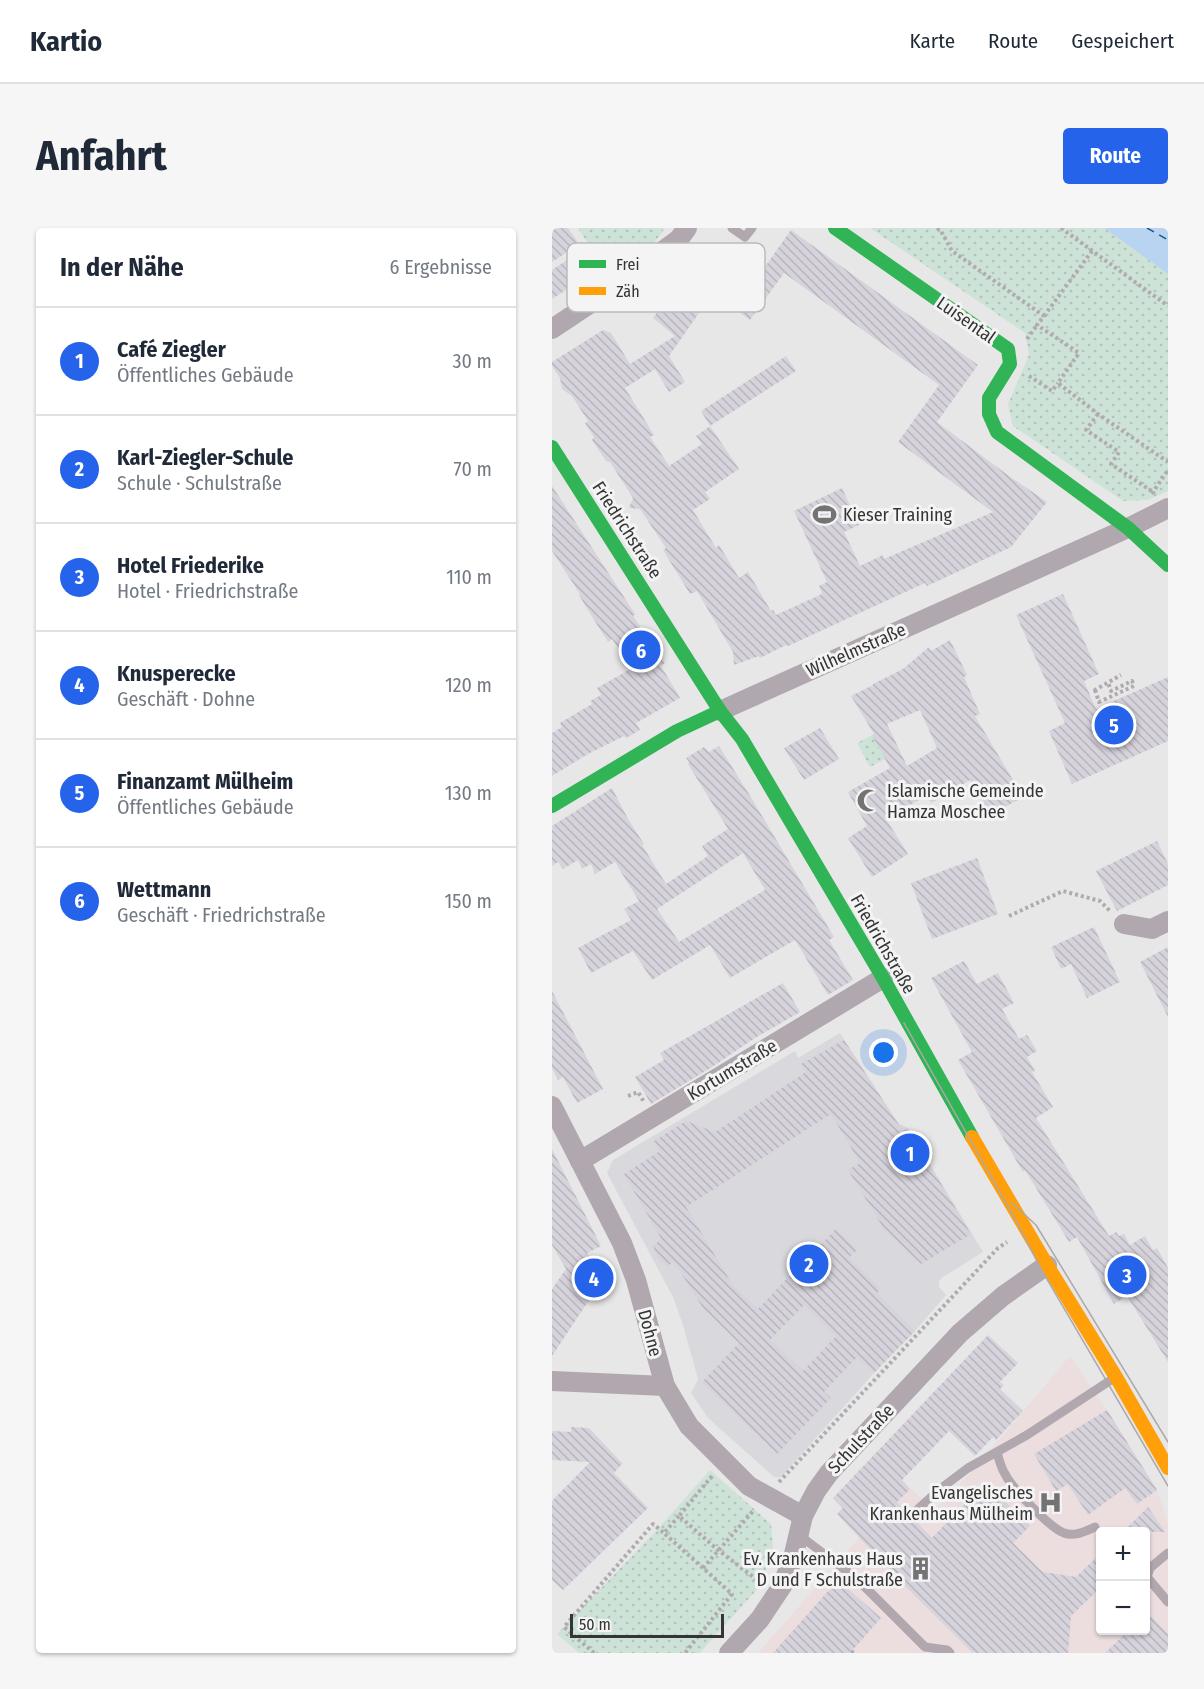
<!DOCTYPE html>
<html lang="de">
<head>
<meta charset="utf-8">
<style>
  body { margin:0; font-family:"Fira Sans Condensed",sans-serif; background:#f6f6f7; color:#1f2937 }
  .controls { position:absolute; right:18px; bottom:18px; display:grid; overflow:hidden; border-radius:6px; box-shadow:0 2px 4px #0004 }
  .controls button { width:54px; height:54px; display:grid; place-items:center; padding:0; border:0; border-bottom:2px solid #e0e1e3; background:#fff; color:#1f2937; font:30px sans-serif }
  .scale { position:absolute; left:18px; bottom:15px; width:154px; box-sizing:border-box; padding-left:6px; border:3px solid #353536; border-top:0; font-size:16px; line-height:21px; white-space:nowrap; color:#353536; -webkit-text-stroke:4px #f4f4f5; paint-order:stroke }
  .you { position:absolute; left:332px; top:825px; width:21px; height:21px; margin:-15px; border:4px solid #fff; border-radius:50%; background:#1a73e8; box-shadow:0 0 0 9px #1a73e833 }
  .badge { display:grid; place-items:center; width:39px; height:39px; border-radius:50%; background:#2563eb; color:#fff; font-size:20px; font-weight:700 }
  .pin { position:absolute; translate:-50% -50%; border:3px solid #fff; box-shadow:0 2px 6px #0006 }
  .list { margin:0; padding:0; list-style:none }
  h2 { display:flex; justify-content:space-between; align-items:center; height:78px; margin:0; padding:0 24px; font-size:26px }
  h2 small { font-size:20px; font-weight:400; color:#747a83 }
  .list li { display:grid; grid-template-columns:39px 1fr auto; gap:18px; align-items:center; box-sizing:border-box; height:108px; padding:0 24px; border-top:2px solid #e0e1e3 }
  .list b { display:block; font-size:22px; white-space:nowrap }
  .list p { margin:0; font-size:20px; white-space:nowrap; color:#747a83 }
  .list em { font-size:20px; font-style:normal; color:#747a83 }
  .map { position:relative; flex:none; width:616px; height:1425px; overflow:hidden; border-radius:6px }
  header { display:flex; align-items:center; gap:36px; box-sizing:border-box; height:84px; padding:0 30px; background:#fff; border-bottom:2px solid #e0e1e3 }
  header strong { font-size:28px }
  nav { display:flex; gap:33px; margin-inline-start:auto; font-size:21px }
  .intro { display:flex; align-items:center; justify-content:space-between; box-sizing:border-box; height:144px; padding:0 36px }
  h1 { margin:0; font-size:42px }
  .button { padding:15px 27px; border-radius:6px; background:#2563eb; color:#fff; font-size:21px; font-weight:700 }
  main { display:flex; gap:36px; padding:0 36px }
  aside { flex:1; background:#fff; border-radius:6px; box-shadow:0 2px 4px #0004 }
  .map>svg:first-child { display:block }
  .built { fill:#d8d8dd }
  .medical { fill:#ecddde; fill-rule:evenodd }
  .park { fill:url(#park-dots) }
  .water { fill:#b9d4f0 }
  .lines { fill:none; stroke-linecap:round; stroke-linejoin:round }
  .ferry { stroke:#205688; stroke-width:1.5; stroke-dasharray:8 6; stroke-linecap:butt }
  .building { fill:url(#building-back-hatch); fill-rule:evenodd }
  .path { stroke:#b1abb0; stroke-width:4; stroke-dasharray:3 3; stroke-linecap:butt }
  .lane { stroke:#b1a7ae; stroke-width:9 }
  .street { stroke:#b1a7ae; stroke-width:20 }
  .fast { stroke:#30b455; stroke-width:14 }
  .slow { stroke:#ff9f0a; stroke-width:14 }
  .tram { stroke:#aea8ac; stroke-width:1.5 }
  .labels { text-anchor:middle; stroke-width:6; stroke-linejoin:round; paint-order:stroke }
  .street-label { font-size:18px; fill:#353536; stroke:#f4f4f5 }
  .poi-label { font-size:18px; fill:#353536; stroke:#f4f4f5; text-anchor:start }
  .key { fill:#f4f4f5; stroke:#bbbbbc; stroke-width:1.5 }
  .key-label { font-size:16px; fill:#353536 }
</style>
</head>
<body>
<header>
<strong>Kartio</strong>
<nav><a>Karte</a><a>Route</a><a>Gespeichert</a></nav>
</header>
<div class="intro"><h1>Anfahrt</h1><a class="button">Route</a></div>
<main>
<aside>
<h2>In der Nähe<small>6 Ergebnisse</small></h2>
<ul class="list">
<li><span class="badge">1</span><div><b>Café Ziegler</b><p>Öffentliches Gebäude</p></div><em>30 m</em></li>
<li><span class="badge">2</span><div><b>Karl-Ziegler-Schule</b><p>Schule · Schulstraße</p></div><em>70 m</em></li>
<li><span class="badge">3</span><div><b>Hotel Friederike</b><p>Hotel · Friedrichstraße</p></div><em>110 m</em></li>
<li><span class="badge">4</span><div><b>Knusperecke</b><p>Geschäft · Dohne</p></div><em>120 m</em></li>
<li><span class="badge">5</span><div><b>Finanzamt Mülheim</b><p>Öffentliches Gebäude</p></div><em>130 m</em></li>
<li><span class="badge">6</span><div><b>Wettmann</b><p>Geschäft · Friedrichstraße</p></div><em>150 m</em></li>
</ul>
</aside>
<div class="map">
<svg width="616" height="1425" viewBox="0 0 616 1425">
  <defs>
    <pattern id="park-dots" width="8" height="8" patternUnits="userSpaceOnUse" patternTransform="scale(1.5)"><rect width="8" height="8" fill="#cde3d8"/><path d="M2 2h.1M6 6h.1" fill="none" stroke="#b1c3ba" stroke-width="1.8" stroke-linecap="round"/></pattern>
    <pattern id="building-back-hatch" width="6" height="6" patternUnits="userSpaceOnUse" patternTransform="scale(1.5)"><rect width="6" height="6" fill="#d6d3dc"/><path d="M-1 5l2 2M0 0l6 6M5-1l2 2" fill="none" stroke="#b8b6bd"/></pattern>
  </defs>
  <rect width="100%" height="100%" fill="#e7e7e7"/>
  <path class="built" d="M288,805L346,895L356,900L431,1024L391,1049L387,1053V1059L394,1067L363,1103L322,1145L229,1249H222L156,1190L139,1165L146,1151L131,1097L121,1069L55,945L61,932L243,823L246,830Z"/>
  <path class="medical" d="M518,1128L555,1182L605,1262L616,1296V1425H206L308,1309L285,1286L290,1280L281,1270L323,1226L382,1283L424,1239ZM548,1304H594V1402H548Z"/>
  <g class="park">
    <path d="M26,0H113L100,18L58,50Z"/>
    <path d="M318,0H552L616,46V263L596,272L571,273L461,198L456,176L477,127L473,105Z"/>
    <path d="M336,499L348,523L318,539L305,515Z"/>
    <path d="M158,1242L219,1296L221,1319L208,1358L148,1425H27L5,1406L104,1303Z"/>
  </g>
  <path class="water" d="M552,0H616V46Z"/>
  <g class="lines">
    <path class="ferry" d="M595,0L616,12"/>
  </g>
  <g class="building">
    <path d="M0,0H16L27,16L0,34Z"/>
    <path d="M239,2L426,137L385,194L457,248L495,274L459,319L375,358L373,355L236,418L234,417L208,430L207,428L182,437L181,424L145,363L138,366L111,322L114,320L88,281L77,280L81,270L58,234L54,233L40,212L42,209L33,195L36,193L20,168L10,161L8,150L0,138V134L51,102L59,105L78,136L123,108L101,90L155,15L205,50ZM232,45L387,157L346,214L441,284L332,331L331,327L308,338L292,304L307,297L290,260L242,283L275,354L267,358L270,366L224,387L221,382L219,383L196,344L187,350L167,317L164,320L141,282L158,271L153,264L187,241L158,198L144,208L150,216L117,238L98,209L102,207L73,160L103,141L117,164L133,154L117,128L161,65L198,92Z"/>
    <path d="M21,28L34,49L0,71V42Z"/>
    <path d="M234,128L244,143L158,198L149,183Z"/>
    <path d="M0,258L83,386L81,388L113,435L109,438L128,470L84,495L88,502L74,510L72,508L36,526L0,548V505L10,499L8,495L40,476L38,473L49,467L45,460L80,440L60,411L56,414L34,379L27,367L28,366L0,323Z"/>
    <path d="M511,366L547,446L532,453L544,481L616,449V513L520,556L497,503L513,495L464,387Z"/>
    <path d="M398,412L415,447L412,449L428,486L423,488L471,569L439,587L418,552L379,575L375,567L334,591L356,626L320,649L296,610L315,598L296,564L338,540L320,507L322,506L299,468L321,457V456L351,441L377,419L379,423ZM368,482L385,520L355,538L335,496Z"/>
    <path d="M268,500L287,531L252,552L232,520Z"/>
    <path d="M167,518L200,571L282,709L277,712L301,752L276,767L243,712L178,750L158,717L100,752L81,723L39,745L26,720L79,692L72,681L87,673L63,634L43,646L39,636L30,641L26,632L11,641L6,634L0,638V598L60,560L76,591L92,616L90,617L114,656L156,628L150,618L176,601L136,536L137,534L134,530L152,519L157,524ZM191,625L213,662L127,714L105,681Z"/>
    <path d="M605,613L616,636V657L565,683L544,643Z"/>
    <path d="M425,630L446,686L380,711L359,655Z"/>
    <path d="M542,699L568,754L535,770L519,736L509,741L499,719Z"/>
    <path d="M616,719V789L588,734Z"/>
    <path d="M412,733L425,756L446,745L462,775L450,781L467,811L475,807L485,823L475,829L483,843L480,844L501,879L484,890L557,1008L564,1004L567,1008L572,1006L578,1017L593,1008L601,1022L605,1020L616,1040V1134L575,1068L562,1076L525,1009L517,1014L473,942L471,944L406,832L420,824L379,750Z"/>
    <path d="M231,755L248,784L203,810L160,839L99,876L83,849L112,832L108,825Z"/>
    <path d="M0,763L51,861L25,875L11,849L6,852L0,840Z"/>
    <path d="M292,812L351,903L356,900L419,1006L369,1036L332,1001L296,942L308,935L279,886L134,979L180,1056L206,1081L241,1044L234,1037L252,1019L259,1026L284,1001L305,1022L297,1030L329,1061L325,1065L363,1103L322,1145L305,1129L272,1164L279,1170L225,1226L150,1154L187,1115L151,1080L122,1034L115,1038L105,1029L101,1017L110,1012L72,946L108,923L102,913L134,893L163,904L254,844L249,836ZM252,1077L284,1108L251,1143L218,1112Z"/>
    <path d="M0,921L49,1018L35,1025L45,1043V1060L0,1128V1061L14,1041L0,1017Z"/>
    <path d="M436,1107L466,1135L448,1154L452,1157L448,1161L471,1183L444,1212L441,1209L423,1228L397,1203L350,1252L358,1261L345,1274L380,1310L433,1254L478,1298L461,1315L491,1344L524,1349L549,1325V1359L519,1388L516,1425H421L352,1357L285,1286L291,1280L281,1270Z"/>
    <path d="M555,1182L605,1262L585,1276L573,1260L536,1287L516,1256L504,1263L482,1226Z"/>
    <path d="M19,1199L37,1200L72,1237L70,1236L62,1245L96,1280L11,1362L0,1352V1273L38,1234L0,1232V1203L19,1204Z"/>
    <path d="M596,1279L613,1304H571Z"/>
    <path d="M286,1352L329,1390L298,1425H221Z"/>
    <path d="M594,1383L616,1406V1425H553L577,1402H594Z"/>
  </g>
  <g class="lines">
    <g class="path">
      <path d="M385,0L389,3L400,23L492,88L485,97L527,125L506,155L546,186L616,234"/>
      <path d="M509,0L616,78"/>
      <path d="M492,88L540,23"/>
      <path d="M475,111L485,97"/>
      <path d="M477,148L500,163L506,155"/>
      <path d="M546,186L534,202L567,224L559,236L601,264"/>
      <path d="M602,266L601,264L616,242"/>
      <path d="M543,462L547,474L582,458L580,453L559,463L556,454"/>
      <path d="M543,463V462L569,447"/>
      <path d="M457,688L511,663L548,673L558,683"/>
      <path d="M76,868L86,864L92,874"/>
      <path d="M160,1248L127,1288L166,1322L204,1351L210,1353"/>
      <path d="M227,1254L446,1020L455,1014"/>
      <path d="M127,1288L112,1305L180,1366L133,1425"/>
      <path d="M151,1340L202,1282"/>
      <path d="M299,1424L303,1425"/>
      <path d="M42,1425L12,1399L101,1296L112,1305"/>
    </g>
    <g class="lane">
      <path d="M180,0L193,9L200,0"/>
      <path d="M445,1224C447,1232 449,1240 453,1246C460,1260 498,1300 512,1305C522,1309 534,1303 543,1299"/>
      <path d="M366,1281L388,1261L416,1240L475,1207L562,1150"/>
      <path d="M247,1307L305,1351L373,1419L395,1422L398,1425"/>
      <path d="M616,1325L598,1340L595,1349L616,1374"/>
    </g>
    <g class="street">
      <path d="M0,101L51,67L127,11L135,0"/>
      <path d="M168,483L576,300L616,280"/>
      <path d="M572,696L600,701L616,693"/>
      <path d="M0,878L70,1015L84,1052L113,1158L137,1198L197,1258L251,1288"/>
      <path d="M28,933L331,750"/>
      <path d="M0,1153L113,1158"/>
      <path d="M177,1425L208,1391L230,1358L241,1330L251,1288L264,1263L277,1245L408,1105L451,1068L495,1037"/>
    </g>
    <g class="fast">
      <path d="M283,0L456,121L458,136L437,170V186L445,204L576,300L616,337"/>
      <path d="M0,219L168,483L190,511L331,750L420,909"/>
      <path d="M0,578L125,503L168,483"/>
    </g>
    <path class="slow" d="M420,909L495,1037L564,1149L616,1240"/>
    <g class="tram">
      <path d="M352,795L467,998L489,1041L616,1258"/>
      <path d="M459,974L484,997L616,1214"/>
    </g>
  </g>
  <defs>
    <symbol id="stadium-bare" viewBox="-9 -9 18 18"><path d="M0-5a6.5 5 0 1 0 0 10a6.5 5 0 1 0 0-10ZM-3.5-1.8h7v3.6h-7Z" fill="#737374" stroke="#f4f4f5" stroke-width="2.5" paint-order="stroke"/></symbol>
    <symbol id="mosque-bare" viewBox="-9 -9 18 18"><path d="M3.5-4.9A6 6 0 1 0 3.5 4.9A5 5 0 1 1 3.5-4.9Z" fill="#737374" stroke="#f4f4f5" stroke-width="2.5" paint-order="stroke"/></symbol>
    <symbol id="hospital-bare" viewBox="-9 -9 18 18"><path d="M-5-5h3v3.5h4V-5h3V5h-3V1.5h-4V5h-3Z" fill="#737374" stroke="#f4f4f5" stroke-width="2.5" paint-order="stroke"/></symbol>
    <symbol id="building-bare" viewBox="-9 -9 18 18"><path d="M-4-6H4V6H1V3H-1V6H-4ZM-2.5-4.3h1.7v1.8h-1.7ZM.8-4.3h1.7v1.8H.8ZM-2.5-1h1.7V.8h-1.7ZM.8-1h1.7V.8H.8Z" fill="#737374" stroke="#f4f4f5" stroke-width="2.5" paint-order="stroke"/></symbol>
  </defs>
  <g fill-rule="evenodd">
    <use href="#stadium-bare" x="256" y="270" width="33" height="33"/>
    <use href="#mosque-bare" x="300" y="556" width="33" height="33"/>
    <use href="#hospital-bare" x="482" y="1258" width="33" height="33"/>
    <use href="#building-bare" x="352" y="1324" width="33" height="33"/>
  </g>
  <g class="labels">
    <g class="street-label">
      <text transform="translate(414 92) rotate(35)" y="6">Luisental</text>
      <text transform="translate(75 302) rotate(57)" y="6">Friedrichstraße</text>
      <text transform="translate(304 422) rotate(-24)" y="6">Wilhelmstraße</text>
      <text transform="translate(331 716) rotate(60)" y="6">Friedrichstraße</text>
      <text transform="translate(180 842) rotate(-31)" y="6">Kortumstraße</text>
      <text transform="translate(98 1105) rotate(75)" y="6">Dohne</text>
      <text transform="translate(309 1211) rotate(-47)" y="6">Schulstraße</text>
    </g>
    <g class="poi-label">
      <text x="291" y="293">Kieser Training</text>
      <text x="335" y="569">Islamische Gemeinde<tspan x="335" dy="21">Hamza Moschee</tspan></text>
      <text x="481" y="1271" text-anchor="end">Evangelisches<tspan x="481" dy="21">Krankenhaus Mülheim</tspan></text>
      <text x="351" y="1337" text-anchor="end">Ev. Krankenhaus Haus<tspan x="351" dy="21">D und F Schulstraße</tspan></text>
    </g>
  </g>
  <rect x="15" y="15" width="198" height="69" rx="9" class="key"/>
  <rect x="27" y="32" width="27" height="8" fill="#30b455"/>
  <rect x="27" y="59" width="27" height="8" fill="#ff9f0a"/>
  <g class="key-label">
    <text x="64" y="42">Frei</text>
    <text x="64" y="69">Zäh</text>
  </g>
</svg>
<div class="controls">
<button>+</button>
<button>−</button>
</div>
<div class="scale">50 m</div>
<div class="you"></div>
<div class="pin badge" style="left:358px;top:925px">1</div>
<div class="pin badge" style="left:257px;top:1036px">2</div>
<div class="pin badge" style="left:575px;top:1047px">3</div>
<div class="pin badge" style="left:42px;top:1050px">4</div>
<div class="pin badge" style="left:562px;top:497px">5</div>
<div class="pin badge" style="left:89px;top:422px">6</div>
</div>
</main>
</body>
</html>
